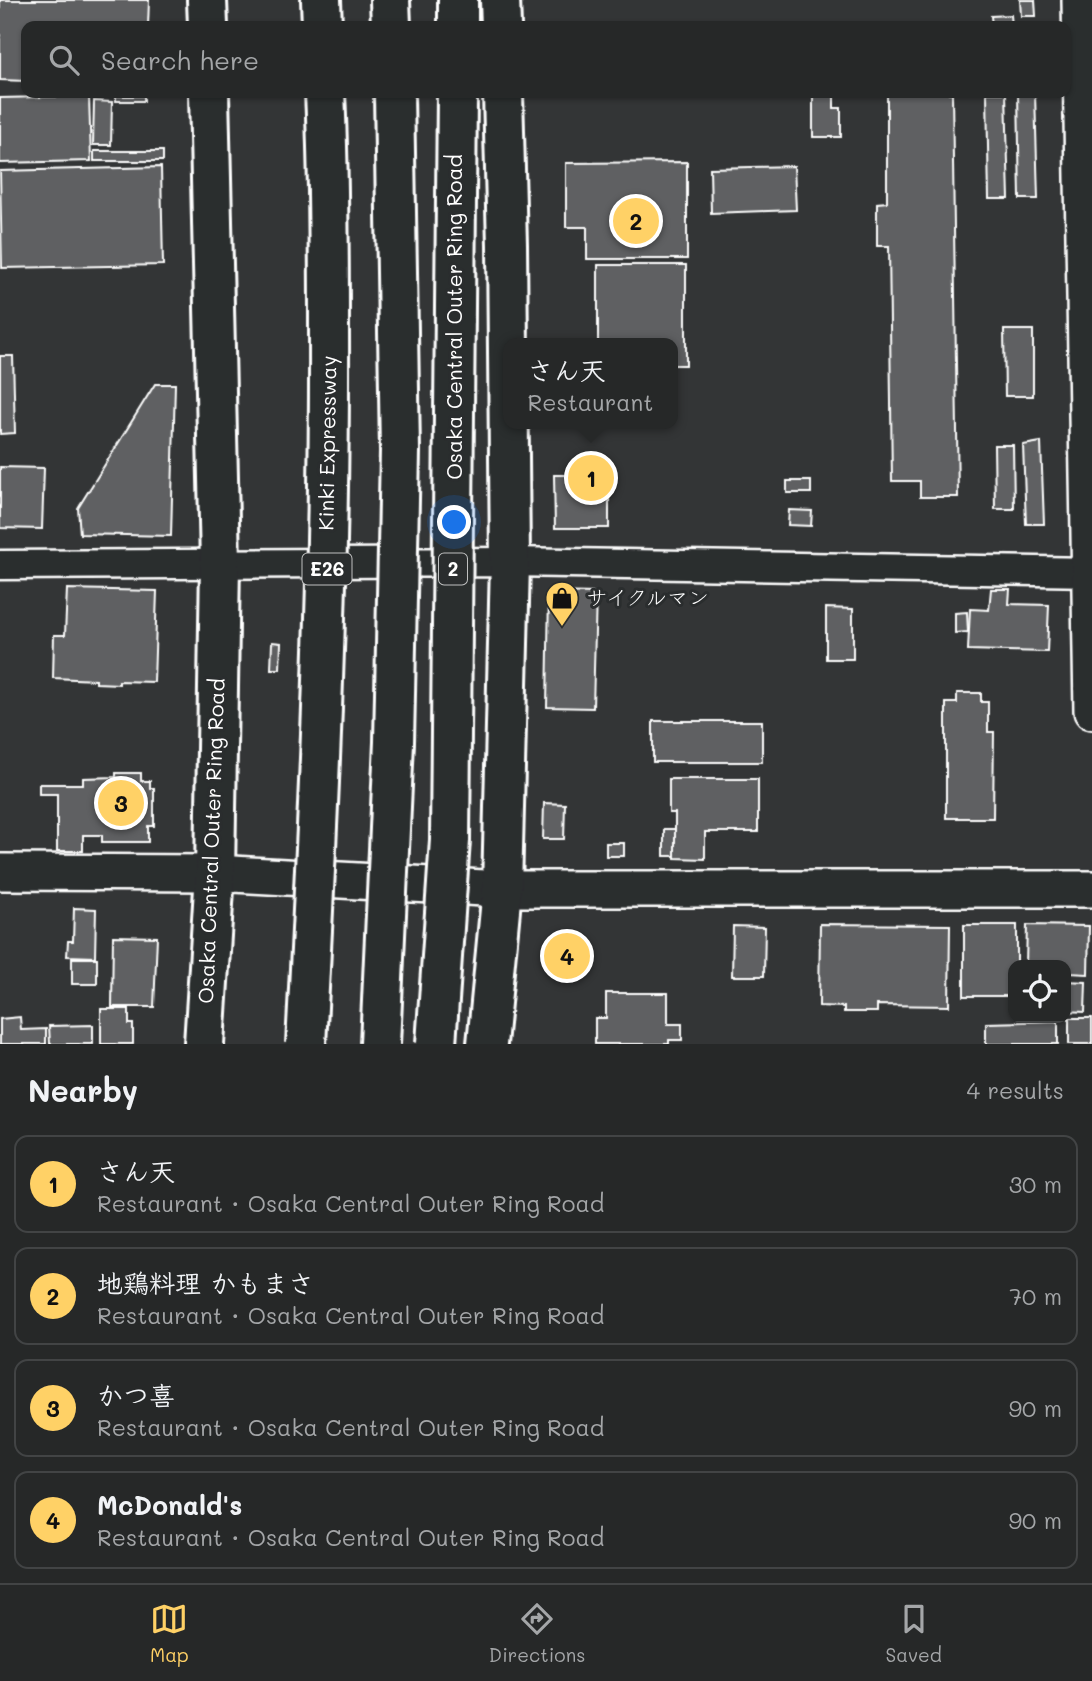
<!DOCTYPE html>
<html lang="en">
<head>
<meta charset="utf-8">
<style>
  body { margin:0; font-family:Mali,"Klee One",sans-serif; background:#2e3030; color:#f1f3f6 }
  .controls { position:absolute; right:21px; bottom:21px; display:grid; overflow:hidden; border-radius:14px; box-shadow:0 2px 5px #0004 }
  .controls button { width:63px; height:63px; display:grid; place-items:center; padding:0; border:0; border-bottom:2px solid #424445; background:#262828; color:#f1f3f6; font:35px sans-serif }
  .you { position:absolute; left:455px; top:523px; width:24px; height:24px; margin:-18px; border:5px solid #fff; border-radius:50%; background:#1a73e8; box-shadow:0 0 0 10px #1a73e833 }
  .badge { display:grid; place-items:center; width:46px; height:46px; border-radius:50%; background:#ffd166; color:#111; font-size:23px; font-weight:700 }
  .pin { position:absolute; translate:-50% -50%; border:4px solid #fff; box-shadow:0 2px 7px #0006 }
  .popup { position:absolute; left:503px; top:338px; width:175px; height:91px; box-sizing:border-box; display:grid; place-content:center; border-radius:14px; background:#262828; filter:drop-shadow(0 2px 5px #0005); font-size:23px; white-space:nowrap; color:#a4a6a8 }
  .popup b { font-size:26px; color:#f1f3f6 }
  .popup::after { content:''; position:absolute; left:50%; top:100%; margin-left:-14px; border:14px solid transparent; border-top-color:#262828 }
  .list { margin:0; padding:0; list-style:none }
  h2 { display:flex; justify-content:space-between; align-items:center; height:91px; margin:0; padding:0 28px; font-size:30px }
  h2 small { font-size:23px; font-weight:400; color:#a4a6a8 }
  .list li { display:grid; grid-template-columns:46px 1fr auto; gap:21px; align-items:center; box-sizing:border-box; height:98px; margin:0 14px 14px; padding:0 14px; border:2px solid #424445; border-radius:14px }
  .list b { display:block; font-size:26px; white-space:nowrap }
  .list p { margin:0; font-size:23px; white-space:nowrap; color:#a4a6a8 }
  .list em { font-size:23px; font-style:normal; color:#a4a6a8 }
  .icon { flex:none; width:38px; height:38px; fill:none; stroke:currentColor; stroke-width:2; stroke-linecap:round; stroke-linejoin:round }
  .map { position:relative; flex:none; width:1092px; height:1044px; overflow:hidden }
  .search { position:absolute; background:#262828; box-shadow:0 2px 5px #0004; left:21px; right:21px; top:21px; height:77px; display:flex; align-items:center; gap:18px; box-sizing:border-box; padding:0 24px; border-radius:14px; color:#a4a6a8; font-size:26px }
  .sheet { height:539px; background:#262828 }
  nav { display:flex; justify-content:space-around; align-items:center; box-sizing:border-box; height:98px; border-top:2px solid #424445; background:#262828; font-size:19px; color:#a4a6a8 }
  nav a { display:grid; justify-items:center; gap:4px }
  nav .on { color:#ffd166 }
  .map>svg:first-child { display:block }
  .building { fill:#5f6162; stroke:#fff; stroke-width:2 }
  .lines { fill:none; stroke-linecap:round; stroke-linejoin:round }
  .minor-casing { stroke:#fff; stroke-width:33 }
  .tertiary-casing { stroke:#fff; stroke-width:40 }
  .primary-casing { stroke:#fff; stroke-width:44 }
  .motorway-casing { stroke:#fff; stroke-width:44 }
  .minor { stroke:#2a2d2e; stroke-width:28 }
  .tertiary { stroke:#2a2d2e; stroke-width:35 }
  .primary { stroke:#2a2d2e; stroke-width:38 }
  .motorway { stroke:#2a2d2e; stroke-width:38 }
  .primary-bridge-casing { stroke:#fff; stroke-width:44; stroke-linecap:butt }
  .motorway-bridge-casing { stroke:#fff; stroke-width:44; stroke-linecap:butt }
  .primary-bridge { stroke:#2a2d2e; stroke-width:38 }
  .motorway-bridge { stroke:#2a2d2e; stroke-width:38 }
  .labels { text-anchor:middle; stroke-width:6; stroke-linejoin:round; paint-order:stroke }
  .shield { fill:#2a2d2e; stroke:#bfc0c0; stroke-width:2 }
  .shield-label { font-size:19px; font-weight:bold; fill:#fff }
  .street-label { font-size:21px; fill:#fff; stroke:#2a2d2e }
  .poi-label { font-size:21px; fill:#fff; stroke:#2a2d2e; text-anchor:start }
</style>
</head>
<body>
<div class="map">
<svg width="1092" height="1044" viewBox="0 0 1092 1044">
  <rect width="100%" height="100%" fill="#333536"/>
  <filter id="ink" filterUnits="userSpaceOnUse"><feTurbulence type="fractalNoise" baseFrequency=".0143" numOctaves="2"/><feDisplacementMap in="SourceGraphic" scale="14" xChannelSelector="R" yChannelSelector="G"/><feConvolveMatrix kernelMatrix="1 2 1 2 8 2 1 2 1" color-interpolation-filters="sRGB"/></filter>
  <g filter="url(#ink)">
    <g class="building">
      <path d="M0,0H149L148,26H26V81L0,80Z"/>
      <path d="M1020,0H1035L1036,16H1021Z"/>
      <path d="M1011,15L1012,26H992L991,16Z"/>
      <path d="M813,93H825V96H834V108H841V137H813Z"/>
      <path d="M887,93H952L958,497H920V481H892L889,246H877V203L887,202Z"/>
      <path d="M987,93H1006L1009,199H989Z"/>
      <path d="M1018,93H1035L1038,199H1020Z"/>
      <path d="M89,96L91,161L0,163V98Z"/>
      <rect x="116" y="96" width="28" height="5"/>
      <path d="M94,101L112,102L111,145H93Z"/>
      <rect x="94" y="151" width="69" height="10"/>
      <path d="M687,162V259H587V227H566V163Z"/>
      <path d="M794,166L796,210L711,213L710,168Z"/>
      <path d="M161,167L163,265L2,268L0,171Z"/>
      <path d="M598,265H686V365H673V343H598Z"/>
      <path d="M1004,330H1033V396H1005Z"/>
      <path d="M0,356H13L15,433L0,434Z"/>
      <path d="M155,384H175L171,536L80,534L78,508Z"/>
      <path d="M1041,442L1044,524H1026L1023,445Z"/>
      <path d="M994,445H1013L1014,509H995Z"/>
      <path d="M0,467L44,468L42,529L0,528Z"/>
      <path d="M554,475H609V528H555Z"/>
      <rect x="787" y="481" width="24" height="12"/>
      <path d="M789,510L812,511L811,526L788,525Z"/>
      <path d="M67,589L157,591L154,682L119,681V684L96,683V680L53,678L54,635H65Z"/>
      <path d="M991,589H1010L1009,604L1049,605L1047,652L968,650L970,609L989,610Z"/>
      <path d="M549,592L596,593L593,708L547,707Z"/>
      <path d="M826,608L853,609V659H826Z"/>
      <path d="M967,612L968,632L955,633V613Z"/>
      <path d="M272,642L281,643L280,669H271Z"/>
      <path d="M957,693H981V702H988V732H994L993,818H946V703H957Z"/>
      <rect x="653" y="721" width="109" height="41"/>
      <path d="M116,773H141V781H150V788H154V826H148V842H102V835H83V851H57V794H39V784H83V778L116,777Z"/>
      <path d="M669,779H758V832H705V859L675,858V813H669Z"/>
      <path d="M544,803L565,804L564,839H543Z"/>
      <rect x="664" y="829" width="11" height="27"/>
      <rect x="606" y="843" width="18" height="13"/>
      <path d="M74,908L96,909L95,957L67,956L68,941H73Z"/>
      <path d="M820,924L950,925L949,1006L877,1005V1012H844V1007L819,1006Z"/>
      <path d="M964,925H1017V965H1013V996H964Z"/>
      <path d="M1027,925L1089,926L1088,974L1069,973V980H1066V965H1026Z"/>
      <path d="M733,926L765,927L764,976H732Z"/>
      <path d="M113,936L157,937L154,1007H112Z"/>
      <rect x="72" y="958" width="25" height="26"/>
      <path d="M1066,981L1086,982L1085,1012L1066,1011Z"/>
      <path d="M606,993H668V1024H682V1040H669V1044H595V1018H606Z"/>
      <path d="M101,1009H129V1024H133V1044H101Z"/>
      <path d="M20,1017L21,1030L46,1029V1044H0V1019Z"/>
      <rect x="1069" y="1018" width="23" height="26"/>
      <path d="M1058,1021V1044H986V1023Z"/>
      <path d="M93,1025V1044H50L49,1026Z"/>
    </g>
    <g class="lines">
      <defs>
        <path id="minor" d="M0,565L510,562L1092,572"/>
        <g id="tertiary">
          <path d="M1080,0L1092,711"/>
          <path d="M0,872L215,873L502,889H1092"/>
        </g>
        <g id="primary">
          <path d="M207,0L208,26"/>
          <path d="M500,0L501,26"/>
          <path d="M458,26V0"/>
          <path d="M204,1044L215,873L220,563L209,93"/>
          <path d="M487,1044L502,889L510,562L507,245L503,93"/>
        </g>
        <g id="motorway">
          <path d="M321,0L322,26"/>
          <path d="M390,0L391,26"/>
        </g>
      </defs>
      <use href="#minor" class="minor-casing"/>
      <use href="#tertiary" class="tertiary-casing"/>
      <use href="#primary" class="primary-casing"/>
      <use href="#motorway" class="motorway-casing"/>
      <use href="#minor" class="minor"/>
      <use href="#tertiary" class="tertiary"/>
      <use href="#primary" class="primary"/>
      <use href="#motorway" class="motorway"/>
      <defs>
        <path id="primary-bridge" d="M436,1044L450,840L457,93"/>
        <g id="motorway-bridge">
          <path d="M306,1044C319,806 330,569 329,331C329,251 329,172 325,93"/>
          <path d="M380,1044L394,742L400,451L394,93"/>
        </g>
      </defs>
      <use href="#primary-bridge" class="primary-bridge-casing"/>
      <use href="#motorway-bridge" class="motorway-bridge-casing"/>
      <use href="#primary-bridge" class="primary-bridge"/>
      <use href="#motorway-bridge" class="motorway-bridge"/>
    </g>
  </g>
  <defs>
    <symbol id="shop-pin" viewBox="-11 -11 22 30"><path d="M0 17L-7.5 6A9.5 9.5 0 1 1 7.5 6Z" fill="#ffd166" stroke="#2a2d2e"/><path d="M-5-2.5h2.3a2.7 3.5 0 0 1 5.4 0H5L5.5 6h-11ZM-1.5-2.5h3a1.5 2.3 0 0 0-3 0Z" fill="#111"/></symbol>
  </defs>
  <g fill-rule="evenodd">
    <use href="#shop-pin" x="543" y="579" width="38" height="52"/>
  </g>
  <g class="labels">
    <g class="shield">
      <rect x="302.5" y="553.5" width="49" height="31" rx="5"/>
      <rect x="439" y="553.5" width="28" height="31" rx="5"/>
    </g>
    <g class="shield-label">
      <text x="327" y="576">E26</text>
      <text x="453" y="576">2</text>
    </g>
    <g class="street-label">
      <text transform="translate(455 317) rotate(-90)" y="7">Osaka Central Outer Ring Road</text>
      <text transform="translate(328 443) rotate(-89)" y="7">Kinki Expressway</text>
      <text transform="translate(212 841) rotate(-88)" y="7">Osaka Central Outer Ring Road</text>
    </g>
    <g class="poi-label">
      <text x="586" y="605">サイクルマン</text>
    </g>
  </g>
</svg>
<div class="controls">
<button><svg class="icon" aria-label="locate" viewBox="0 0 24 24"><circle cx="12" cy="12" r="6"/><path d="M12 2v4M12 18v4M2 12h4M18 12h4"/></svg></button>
</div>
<div class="you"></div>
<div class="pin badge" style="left:591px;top:478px">1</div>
<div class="popup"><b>さん天</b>Restaurant</div>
<div class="pin badge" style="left:636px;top:221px">2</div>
<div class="pin badge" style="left:121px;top:803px">3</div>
<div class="pin badge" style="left:567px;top:956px">4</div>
<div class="search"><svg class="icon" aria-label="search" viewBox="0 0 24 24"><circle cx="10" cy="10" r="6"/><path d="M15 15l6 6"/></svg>Search here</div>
</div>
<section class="sheet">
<h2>Nearby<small>4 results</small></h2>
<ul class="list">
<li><span class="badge">1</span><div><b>さん天</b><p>Restaurant · Osaka Central Outer Ring Road</p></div><em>30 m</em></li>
<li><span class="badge">2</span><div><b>地鶏料理 かもまさ</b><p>Restaurant · Osaka Central Outer Ring Road</p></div><em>70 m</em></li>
<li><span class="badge">3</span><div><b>かつ喜</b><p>Restaurant · Osaka Central Outer Ring Road</p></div><em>90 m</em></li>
<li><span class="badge">4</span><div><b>McDonald's</b><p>Restaurant · Osaka Central Outer Ring Road</p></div><em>90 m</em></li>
</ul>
</section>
<nav>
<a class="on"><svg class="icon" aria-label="map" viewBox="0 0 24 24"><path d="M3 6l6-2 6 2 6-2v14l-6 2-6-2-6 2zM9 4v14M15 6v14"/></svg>Map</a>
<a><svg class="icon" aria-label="directions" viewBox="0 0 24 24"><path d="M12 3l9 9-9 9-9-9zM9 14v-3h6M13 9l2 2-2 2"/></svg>Directions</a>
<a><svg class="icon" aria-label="saved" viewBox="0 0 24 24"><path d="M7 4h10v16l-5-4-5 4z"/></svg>Saved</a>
</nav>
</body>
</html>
